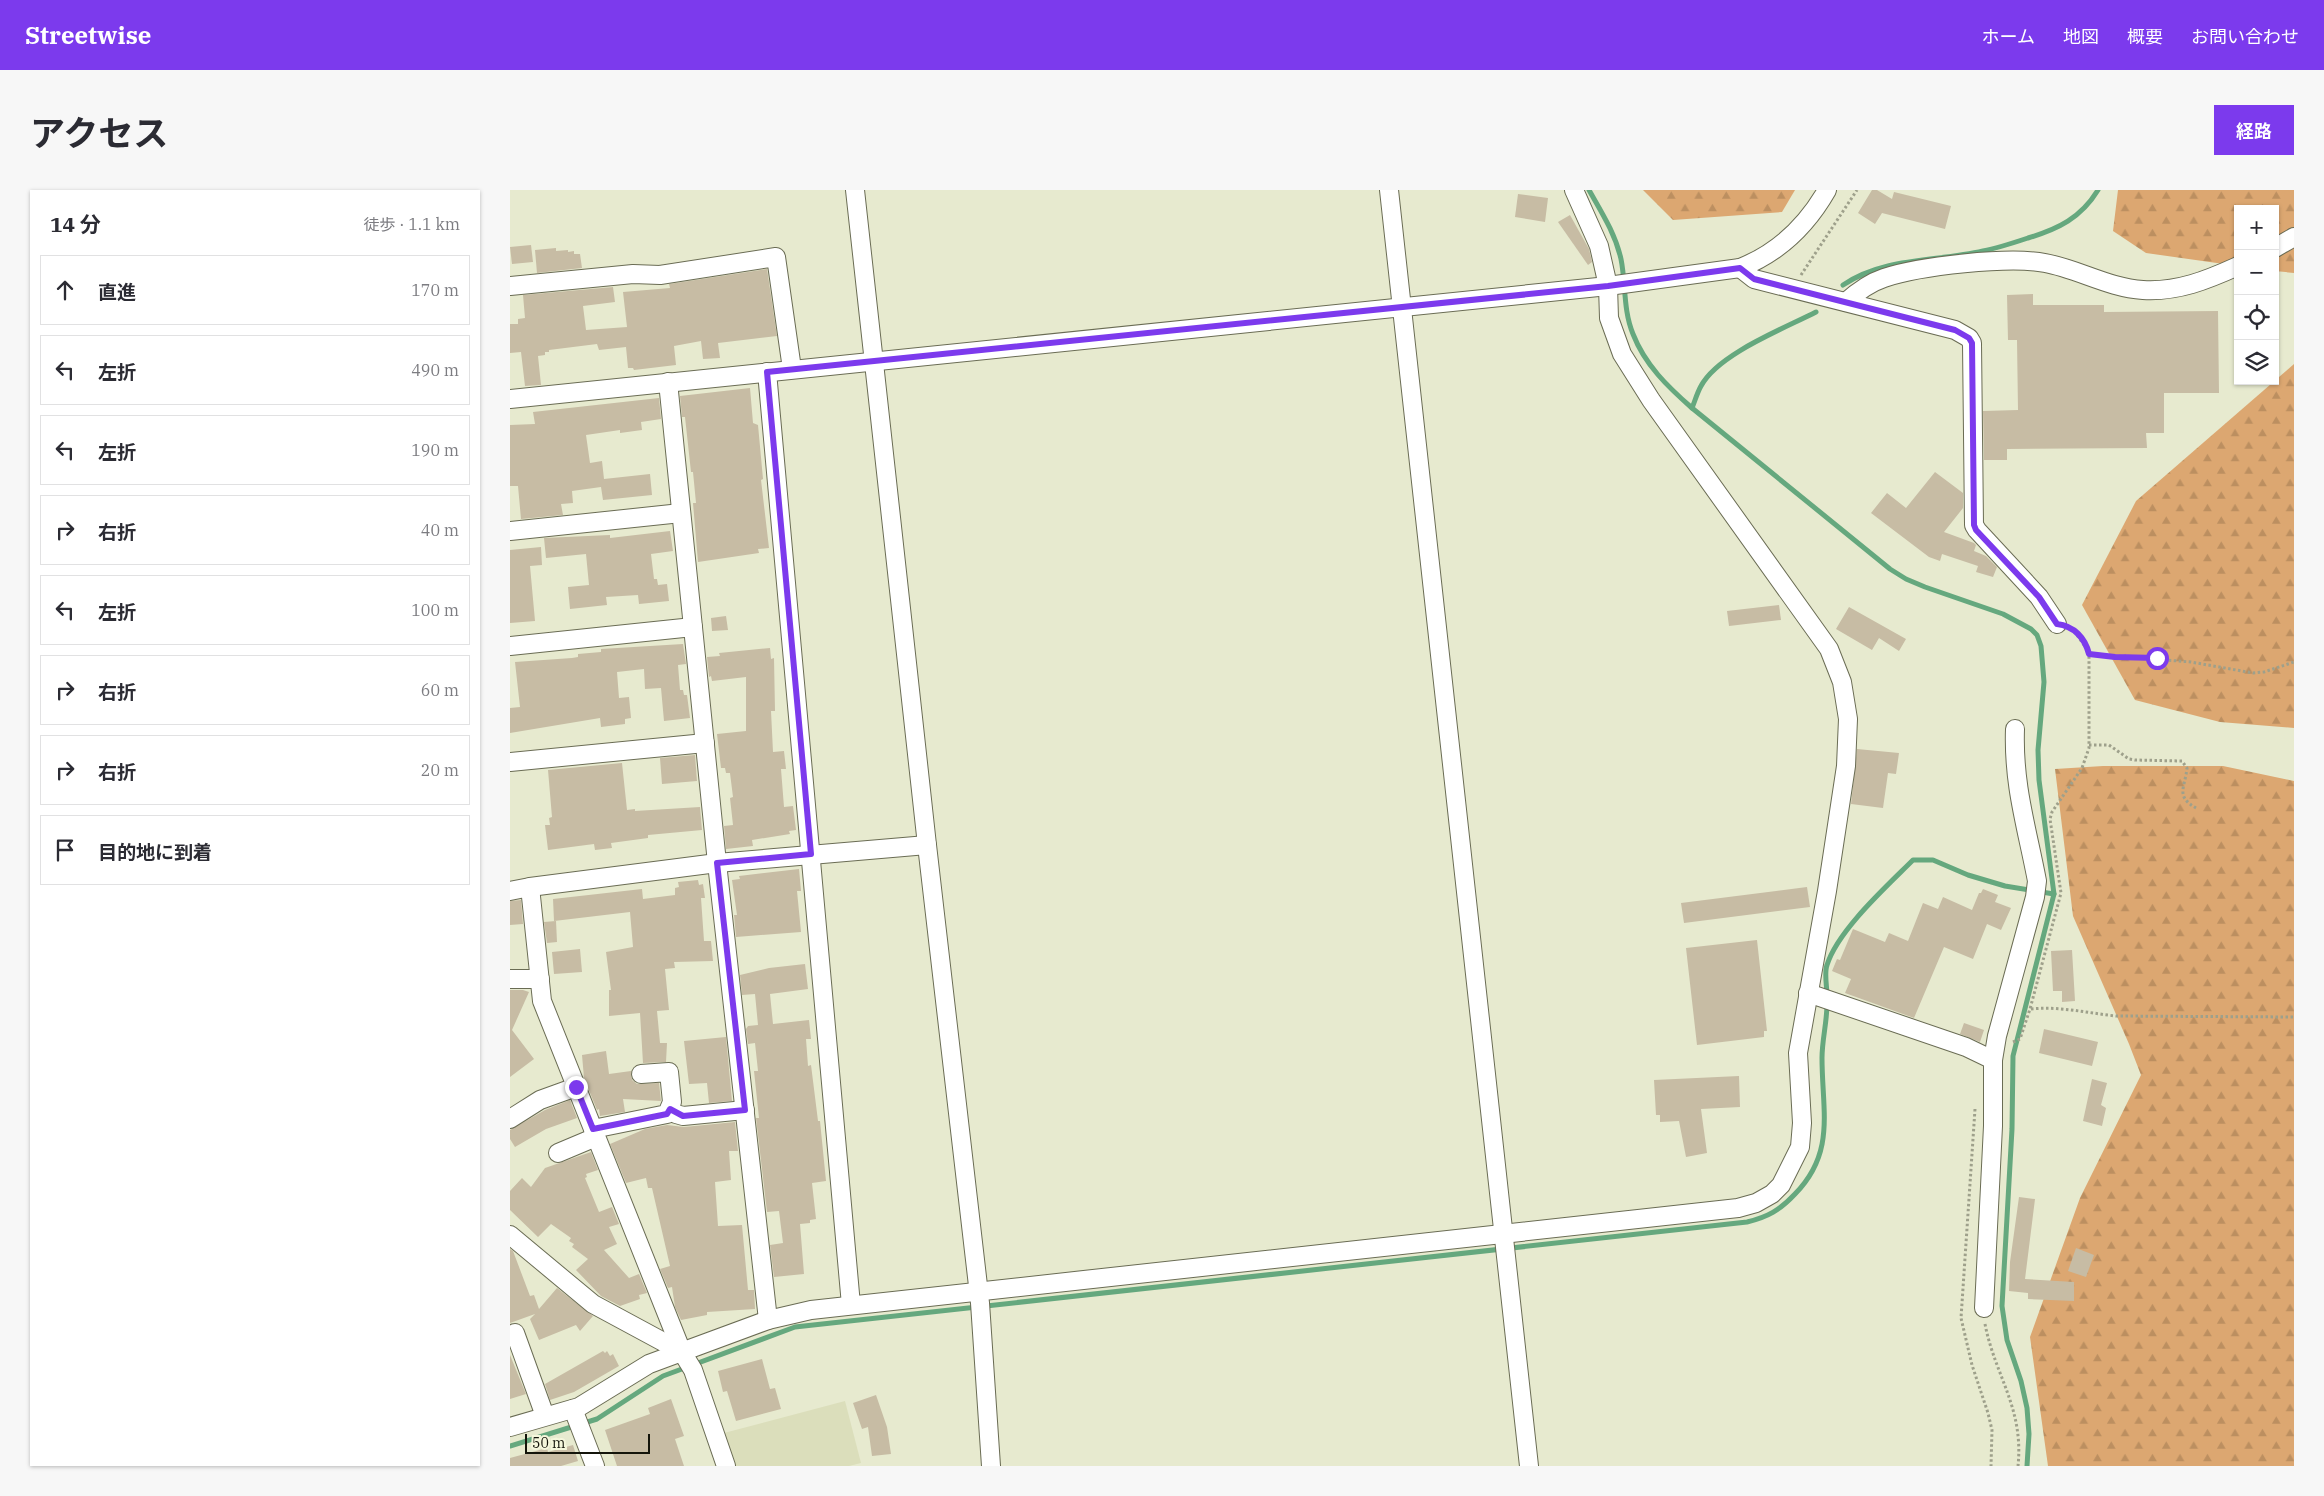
<!DOCTYPE html>
<html lang="ja">
<head>
<meta charset="utf-8">
<style>
  body { margin:0; font-family:"IBM Plex Serif","Noto Sans JP",serif; background:#f7f7f7; color:#2b2b33 }
  .controls { position:absolute; right:15px; top:15px; display:grid; overflow:hidden; border-radius:0px; box-shadow:0 1px 4px #0004 }
  .controls button { width:45px; height:45px; display:grid; place-items:center; padding:0; border:0; border-bottom:1px solid #e1e1e2; background:#fff; color:#2b2b33; font:25px sans-serif }
  .scale { position:absolute; left:15px; bottom:12px; width:125px; box-sizing:border-box; padding-left:5px; border:2px solid #14150b; border-top:0; font-size:14px; line-height:18px; white-space:nowrap; color:#14150b; -webkit-text-stroke:4px #f5f7dc; paint-order:stroke }
  .stop { position:absolute; width:15px; height:15px; margin:-11px; border:4px solid #7c3aed; border-radius:50%; background:#fff }
  .stop.end { background:#7c3aed; border-color:#fff; box-shadow:0 1px 5px #0008 }
  .list { margin:0; padding:0; list-style:none }
  h2 { display:flex; justify-content:space-between; align-items:center; height:65px; margin:0; padding:0 20px; font-size:21px }
  h2 small { font-size:16px; font-weight:400; color:#7c7c81 }
  .list li { display:grid; grid-template-columns:32px 1fr auto; gap:15px; align-items:center; box-sizing:border-box; height:70px; margin:0 10px 10px; padding:0 10px; border:1px solid #e1e1e2; border-radius:0px }
  .list b { display:block; font-size:19px; white-space:nowrap }
  .list em { font-size:16px; font-style:normal; color:#7c7c81 }
  .icon { flex:none; width:28px; height:28px; fill:none; stroke:currentColor; stroke-width:2; stroke-linecap:round; stroke-linejoin:round }
  .map { position:relative; flex:none; width:1784px; height:1276px; overflow:hidden; border-radius:0px }
  header { display:flex; align-items:center; gap:30px; box-sizing:border-box; height:70px; padding:0 25px; background:#7c3aed; color:#fff }
  header strong { font-size:24px }
  nav { display:flex; gap:28px; margin-inline-start:auto; font-size:18px }
  .intro { display:flex; align-items:center; justify-content:space-between; box-sizing:border-box; height:120px; padding:0 30px }
  h1 { margin:0; font-size:35px }
  .button { padding:12px 22px; border-radius:0px; background:#7c3aed; color:#fff; font-size:18px; font-weight:700 }
  main { display:flex; gap:30px; padding:0 30px }
  aside { flex:1; background:#fff; border-radius:0px; box-shadow:0 1px 4px #0004 }
  .map>svg:first-child { display:block }
  .built { fill:#dbdebb }
  .forest { fill:url(#forest-firs) }
  .lines { fill:none; stroke-linecap:round; stroke-linejoin:round }
  .stream { stroke:#65a87e; stroke-width:5 }
  .building { fill:#c7bca4 }
  .street-casing { stroke:#6a6c54; stroke-width:20 }
  .path { stroke:#9ea08b; stroke-width:3; stroke-dasharray:2.5 2.5; stroke-linecap:butt }
  .street { stroke:#fff; stroke-width:18 }
  .route { stroke:#7c3aed; stroke-width:6 }
</style>
</head>
<body>
<header>
<strong>Streetwise</strong>
<nav><a>ホーム</a><a>地図</a><a>概要</a><a>お問い合わせ</a></nav>
</header>
<div class="intro"><h1>アクセス</h1><a class="button">経路</a></div>
<main>
<aside>
<h2>14 分<small>徒歩 · 1.1 km</small></h2>
<ul class="list">
<li><svg class="icon" aria-label="ahead" viewBox="0 0 24 24"><path d="M12 20V5M6 11l6-6 6 6"/></svg><div><b>直進</b></div><em>170 m</em></li>
<li><svg class="icon" aria-label="left" viewBox="0 0 24 24"><path d="M17 20v-9H6M10 6l-5 5 5 5"/></svg><div><b>左折</b></div><em>490 m</em></li>
<li><svg class="icon" aria-label="left" viewBox="0 0 24 24"><path d="M17 20v-9H6M10 6l-5 5 5 5"/></svg><div><b>左折</b></div><em>190 m</em></li>
<li><svg class="icon" aria-label="right" viewBox="0 0 24 24"><path d="M7 20v-9h11M14 6l5 5-5 5"/></svg><div><b>右折</b></div><em>40 m</em></li>
<li><svg class="icon" aria-label="left" viewBox="0 0 24 24"><path d="M17 20v-9H6M10 6l-5 5 5 5"/></svg><div><b>左折</b></div><em>100 m</em></li>
<li><svg class="icon" aria-label="right" viewBox="0 0 24 24"><path d="M7 20v-9h11M14 6l5 5-5 5"/></svg><div><b>右折</b></div><em>60 m</em></li>
<li><svg class="icon" aria-label="right" viewBox="0 0 24 24"><path d="M7 20v-9h11M14 6l5 5-5 5"/></svg><div><b>右折</b></div><em>20 m</em></li>
<li><svg class="icon" aria-label="arrive" viewBox="0 0 24 24"><path d="M6 21V4h12l-3 4 3 4H6"/></svg><div><b>目的地に到着</b></div></li>
</ul>
</aside>
<div class="map">
<svg width="1784" height="1276" viewBox="0 0 1784 1276">
  <defs>
    <pattern id="forest-firs" width="22" height="20" patternUnits="userSpaceOnUse" patternTransform="scale(1.25)"><rect width="22" height="20" fill="#dca771"/><path d="M5 1l3.5 6h-7zM16 11l3.5 6h-7z" fill="#bc8f60"/></pattern>
  </defs>
  <rect width="100%" height="100%" fill="#e7eacf"/>
  <path class="built" d="M335,1211L351,1273L339,1276H225L214,1243Z"/>
  <g class="forest">
    <path d="M1133,0H1285L1272,22L1163,30Z"/>
    <path d="M1608,0H1784V83L1765,81V19H1728V76L1636,63L1603,41Z"/>
    <path d="M1784,174V538L1710,532L1625,510L1572,415L1626,311Z"/>
    <path d="M1593,576H1713L1784,591V1276H1538L1520,1147L1570,1008L1631,885L1619,854L1563,726L1545,579Z"/>
  </g>
  <g class="lines">
    <g class="stream">
      <path d="M1079,0C1092,23 1105,43 1111,69C1116,94 1113,120 1123,144C1135,175 1158,197 1182,218"/>
      <path d="M1333,95C1375,67 1425,72 1473,61C1488,58 1503,53 1518,48C1548,39 1571,28 1588,0"/>
      <path d="M1306,122C1273,139 1208,164 1191,196C1187,203 1185,211 1182,218L1380,379L1396,389L1415,397L1493,424L1521,439L1527,445L1531,456L1534,492L1528,560L1529,590L1544,704L1503,866L1502,939L1492,1116L1497,1150L1511,1191L1517,1218L1519,1244L1517,1276"/>
      <path d="M1317,806C1317,796 1314,783 1317,775C1328,740 1377,696 1403,670H1423L1458,685L1495,696L1544,704"/>
      <path d="M0,1256L87,1229L153,1186L285,1137L1237,1032C1258,1027 1270,1020 1285,1004C1326,962 1312,921 1312,868C1312,850 1317,832 1317,814"/>
    </g>
  </g>
  <g class="building">
    <path d="M1362,0H1367L1382,9L1384,2L1441,16L1435,39L1372,23L1365,34L1348,23Z"/>
    <path d="M1008,4L1038,8L1035,32L1005,27Z"/>
    <path d="M1060,25L1079,59L1082,72L1078,75L1048,32Z"/>
    <path d="M21,55L23,72L2,74L0,57Z"/>
    <path d="M46,58V61L58,60V62L64,61V64H70L72,78L27,83L25,60Z"/>
    <path d="M257,79L267,146L208,153L210,168L193,169L191,151L164,156L166,175L124,180L123,178H118L116,157L89,160L87,154L39,160V162H35V165L28,166L31,195L15,196L11,162L0,163V134H8V129L15,128L13,105L103,97L105,112L73,116L76,140L117,137L113,102L160,98L159,94Z"/>
    <path d="M1523,104V115H1594V122L1708,121L1709,203H1654V243H1636L1637,258L1497,259V270H1474L1473,221L1508,220L1507,150H1498L1497,105Z"/>
    <path d="M240,198L243,233L248,235L253,289L251,290L259,358L248,359L249,363L188,372L183,313H186L183,282H181L175,227H172L170,206Z"/>
    <path d="M149,208L151,229L131,232L132,240L110,243V240L76,245L80,273L92,271L94,289L140,284L142,305L93,310L91,297L62,301L63,313L51,314L53,325L11,329L8,296H0V235L25,234L23,222Z"/>
    <path d="M1425,282L1453,303V318L1434,342L1464,353L1466,355L1464,361L1476,366L1487,377L1483,387L1466,382L1468,376L1432,364L1430,371L1419,367L1361,323L1377,303L1396,318Z"/>
    <path d="M160,341L163,361L141,364L144,389H147L148,395L157,394L159,411L129,414L128,405L96,407L97,415L60,419L58,397L79,395L76,364L36,368L34,348L100,345V348Z"/>
    <path d="M31,357L32,375L20,376L25,431L0,433V360Z"/>
    <path d="M1269,415L1271,430L1219,436L1217,421Z"/>
    <path d="M1339,417L1396,449L1389,461L1369,448L1362,460L1326,439Z"/>
    <path d="M216,426L218,440L202,441L201,428Z"/>
    <path d="M173,454L176,474L168,475L170,500H173L174,505H177L180,528L154,531L151,498L135,499L134,479L107,482L109,508L119,507L121,528L115,529V534L91,537L90,528L0,543V518L10,517L5,472L62,468L68,467V464L91,462V459Z"/>
    <path d="M260,458L261,469L264,468L265,521H261L263,562L274,561L276,579H271L274,617L283,616L286,640L279,641L280,644L242,650L243,656L216,659L214,636L223,635L220,608L223,607L220,583H216L215,578H211L207,544L236,541V487L202,491L201,486L199,487L197,467L210,466L209,463Z"/>
    <path d="M1347,559L1389,563L1386,584L1378,583L1373,618L1341,614Z"/>
    <path d="M185,565L187,591L152,594L150,568Z"/>
    <path d="M112,573L117,620L125,619V621L190,617L192,640L138,645V648L101,653L102,658L85,660L84,654L38,660L35,635H40L39,628L42,627L38,580Z"/>
    <path d="M289,679L291,701H287L291,742L226,747L224,725H227L222,690L230,689L229,686Z"/>
    <path d="M188,690L189,695L193,694L195,708H191L194,751H201L203,771L164,772L165,778L155,779L159,820L147,821L150,853H157L156,872L133,873L130,823L99,826V800H101L96,762L123,757L120,722L44,731L43,709L132,699L133,709L165,705V698L169,697L168,692Z"/>
    <path d="M1297,697L1300,717L1174,733L1171,713Z"/>
    <path d="M1473,699L1488,705L1485,712L1501,718L1491,740L1477,734L1463,769L1434,757L1404,828L1335,803L1341,789L1322,781L1327,769L1330,770L1343,739L1375,752L1379,743L1398,751L1413,713L1428,719L1433,707L1462,720L1469,703H1471Z"/>
    <path d="M11,710L13,734L0,735V711Z"/>
    <path d="M46,731L47,752L37,753L34,732Z"/>
    <path d="M1247,750L1257,841H1254V847L1187,855L1176,758Z"/>
    <path d="M70,759L72,782L44,784L42,762Z"/>
    <path d="M1562,760L1565,811L1552,812V801H1543L1541,761Z"/>
    <path d="M295,774L298,799L260,804L263,834L299,830L301,849H296L298,876L301,875L308,931H310L316,991L302,993L306,1029L300,1030V1033L290,1034L294,1084L264,1087L260,1055L273,1053L269,1021L257,1022L246,928H249L244,881H248L245,853L238,854L236,839L238,836L248,835L245,804L232,805L230,785L259,778Z"/>
    <path d="M0,800H13L19,802L2,840L24,869L0,887Z"/>
    <path d="M1454,833L1474,840L1470,852L1450,844Z"/>
    <path d="M1534,839L1588,852L1582,876L1529,863Z"/>
    <path d="M216,847L222,911L199,913L197,893L179,894L174,851Z"/>
    <path d="M96,861L99,884L121,881L122,890L127,894L149,893L151,911L113,909L115,922L90,926L89,919L87,920L74,888L72,865Z"/>
    <path d="M1229,886L1230,917L1191,919L1197,963L1176,967L1169,931L1150,932V925H1146L1144,890Z"/>
    <path d="M1582,889L1597,893L1591,915L1596,918L1592,936L1573,931Z"/>
    <path d="M60,910L67,928L36,939L5,957L0,949V940L35,920Z"/>
    <path d="M225,932L228,961H219L221,990L205,992L208,1036L232,1035L238,1100H244L245,1119L197,1122V1125L171,1130L165,1117L162,1097L158,1098L150,1079L160,1076L142,998H138L136,988L116,993L100,954L135,939L157,935L174,937Z"/>
    <path d="M81,962L88,980L76,984L77,987L75,988L89,1022L102,1017L109,1034L99,1037L107,1054L94,1060L119,1088L129,1084L137,1103L129,1105L130,1109L110,1116L91,1106L66,1080L78,1069L62,1057L64,1054L59,1051L61,1048L41,1034L28,1047L0,1020V1001L12,988L21,997L35,978Z"/>
    <path d="M1509,1007L1525,1009L1515,1089L1564,1092V1111L1518,1109V1103L1499,1101L1500,1072Z"/>
    <path d="M1566,1058L1584,1065L1576,1087L1558,1081Z"/>
    <path d="M0,1059L3,1061L20,1106L24,1105L29,1119L47,1098L83,1126L70,1141L66,1135L29,1150L20,1129L25,1124L0,1133Z"/>
    <path d="M93,1161L95,1163L97,1161L100,1166L103,1164L109,1176L64,1202L40,1210L35,1194Z"/>
    <path d="M0,1165L16,1204L0,1209Z"/>
    <path d="M252,1169L260,1199L265,1198L271,1219L226,1231L217,1201L213,1202L208,1181Z"/>
    <path d="M366,1205L377,1237L381,1264L362,1266L358,1237L352,1239L343,1213Z"/>
    <path d="M161,1209L174,1246L165,1249L174,1276H107L95,1240L140,1224L138,1218Z"/>
    <path d="M63,1255L68,1271L51,1276H0V1268L37,1258L38,1262Z"/>
  </g>
  <g class="lines">
    <defs>
      <g id="street">
        <path d="M345,0L417,655L470,1113L481,1276"/>
        <path d="M879,0L1019,1276"/>
        <path d="M1765,58L1784,47"/>
        <path d="M1230,78L1244,89L1445,140L1459,148L1462,153L1464,335L1467,340L1529,407L1547,434"/>
        <path d="M0,96L123,84L150,85L266,67L282,179"/>
        <path d="M1336,112C1347,102 1359,93 1374,88C1409,76 1499,66 1535,73C1568,79 1599,98 1633,100C1668,102 1697,90 1728,76"/>
        <path d="M257,182L341,1115"/>
        <path d="M158,192L207,673L258,1130"/>
        <path d="M0,209L1098,96L1230,78C1268,63 1297,35 1317,0"/>
        <path d="M0,341L171,323"/>
        <path d="M0,456L183,437"/>
        <path d="M0,572L195,553"/>
        <path d="M20,697L32,811L172,1162L183,1180L216,1276"/>
        <path d="M0,701L20,697L207,673L417,655"/>
        <path d="M0,789H30"/>
        <path d="M1298,803L1456,857L1483,870"/>
        <path d="M160,919L166,924L173,926L235,920"/>
        <path d="M0,929L30,910L66,897"/>
        <path d="M83,939L157,924L162,912L159,882L131,884"/>
        <path d="M48,963L86,947"/>
        <path d="M0,1045L83,1114L172,1162"/>
        <path d="M1474,1118L1483,936V870L1487,846L1525,707L1527,691C1517,638 1503,595 1505,539"/>
        <path d="M5,1143L35,1226"/>
        <path d="M63,1219L85,1276"/>
        <path d="M0,1237L69,1217L139,1174L258,1130L301,1120L1228,1018L1246,1013L1262,1004L1271,995L1290,957L1292,933L1288,863L1317,701L1336,576L1338,529L1332,492L1319,459L1141,210L1112,164L1099,128L1098,96L1089,56L1064,0"/>
      </g>
    </defs>
    <use href="#street" class="street-casing"/>
    <g class="path">
      <path d="M1291,85L1347,0"/>
      <path d="M1579,464L1681,472L1743,483L1754,482L1784,472"/>
      <path d="M1579,555H1599L1619,569L1625,570L1672,571L1677,578C1675,598 1665,606 1686,618"/>
      <path d="M1521,819C1550,816 1577,823 1606,826L1784,827"/>
      <path d="M1503,852L1510,849L1520,819L1551,703L1540,629L1542,622L1572,578L1579,558V462L1562,438"/>
      <path d="M1465,919L1451,1128L1462,1175L1478,1223L1482,1240L1481,1276"/>
      <path d="M1475,1134C1485,1186 1514,1218 1508,1276"/>
    </g>
    <use href="#street" class="street"/>
  </g>
  <g class="lines">
    <path class="route" d="M66,897L83,939L157,924L160,919L173,926L235,920L207,673L301,664L257,182L1098,96L1230,78L1244,89L1445,140L1459,148L1462,153L1464,335L1466,340L1529,407L1547,434C1564,436 1575,448 1579,464L1605,467L1647,468"/>
  </g>
</svg>
<div class="controls">
<button>+</button>
<button>−</button>
<button><svg class="icon" aria-label="locate" viewBox="0 0 24 24"><circle cx="12" cy="12" r="6"/><path d="M12 2v4M12 18v4M2 12h4M18 12h4"/></svg></button>
<button><svg class="icon" aria-label="layers" viewBox="0 0 24 24"><path d="M12 4l9 5-9 5-9-5zM3 14l9 5 9-5"/></svg></button>
</div>
<div class="scale">50 m</div>
<div class="stop" style="left:1647px;top:468px"></div>
<div class="stop end" style="left:66px;top:897px"></div>
</div>
</main>
</body>
</html>
